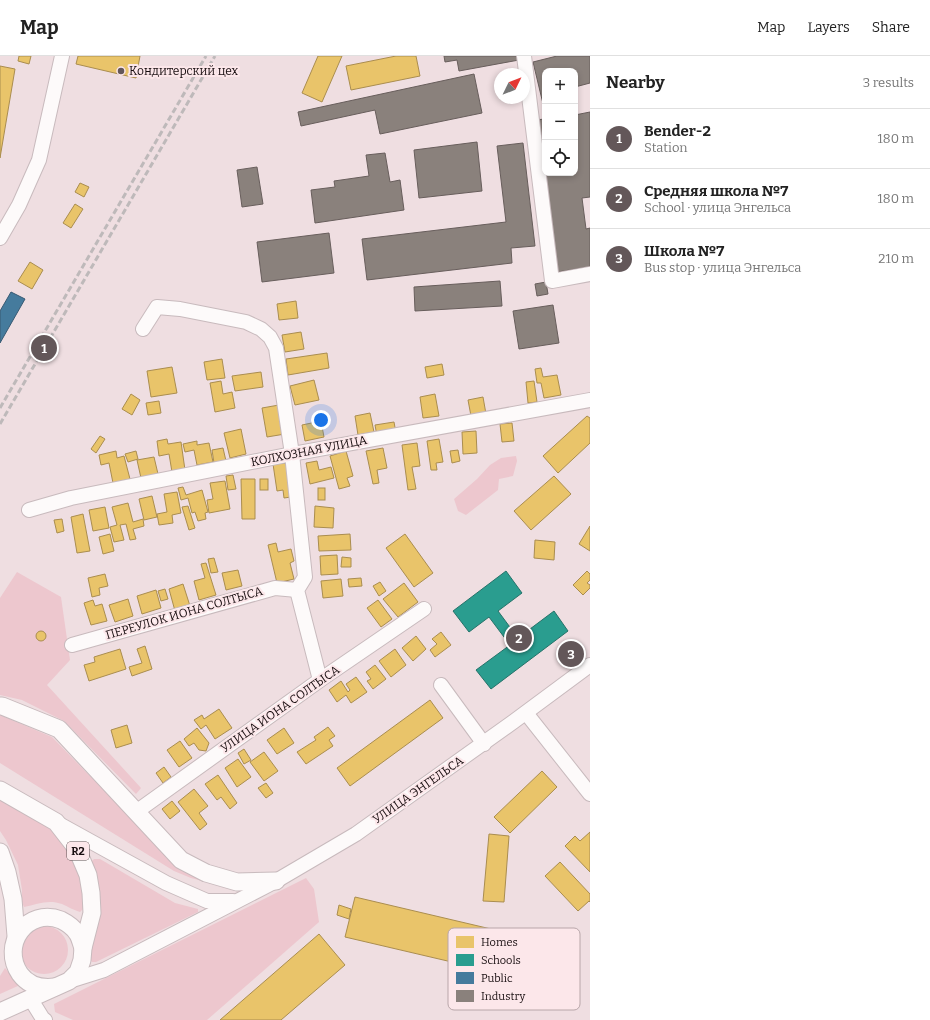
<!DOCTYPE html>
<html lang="en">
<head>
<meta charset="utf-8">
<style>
  body { margin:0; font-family:Bitter,serif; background:#f6f6f6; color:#222 }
  .controls { position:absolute; right:12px; top:12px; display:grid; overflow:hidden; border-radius:8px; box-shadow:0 2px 6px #0003 }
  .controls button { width:36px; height:36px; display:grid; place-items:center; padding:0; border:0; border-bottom:1px solid #e0e0e0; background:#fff; color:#222; font:20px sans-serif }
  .compass { position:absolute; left:494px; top:12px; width:36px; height:36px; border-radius:50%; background:#fff; box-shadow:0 2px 6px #0003; rotate:47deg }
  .you { position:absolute; left:321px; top:364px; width:14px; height:14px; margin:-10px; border:3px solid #fff; border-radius:50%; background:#1a73e8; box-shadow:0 0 0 6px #1a73e833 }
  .badge { display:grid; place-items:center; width:26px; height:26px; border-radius:50%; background:#635759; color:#fff; font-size:13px; font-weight:700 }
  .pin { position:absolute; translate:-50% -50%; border:2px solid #fff; box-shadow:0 1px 4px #0006 }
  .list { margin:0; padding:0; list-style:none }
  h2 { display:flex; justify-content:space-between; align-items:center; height:52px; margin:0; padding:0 16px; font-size:17px }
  h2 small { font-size:13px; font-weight:400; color:#767676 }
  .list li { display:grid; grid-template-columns:26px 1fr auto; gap:12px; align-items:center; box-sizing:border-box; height:60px; padding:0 16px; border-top:1px solid #e0e0e0 }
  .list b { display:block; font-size:15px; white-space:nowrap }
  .list p { margin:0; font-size:13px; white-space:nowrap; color:#767676 }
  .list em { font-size:13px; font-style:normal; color:#767676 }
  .icon { flex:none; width:22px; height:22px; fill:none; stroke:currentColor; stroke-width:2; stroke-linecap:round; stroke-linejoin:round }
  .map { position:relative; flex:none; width:590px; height:964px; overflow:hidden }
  header { display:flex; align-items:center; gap:24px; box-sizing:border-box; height:56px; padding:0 20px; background:#fff; border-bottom:1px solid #e0e0e0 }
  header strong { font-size:19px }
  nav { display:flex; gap:22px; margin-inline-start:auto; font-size:14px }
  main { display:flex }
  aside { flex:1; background:#fff }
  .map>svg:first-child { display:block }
  .green { fill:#edc7ce }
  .homes { fill:#e9c46a; stroke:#aa8d4f }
  .schools { fill:#2a9d8f; stroke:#257269 }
  .public { fill:#457b9d; stroke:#385a73 }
  .industry { fill:#8a817c; stroke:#685e5c }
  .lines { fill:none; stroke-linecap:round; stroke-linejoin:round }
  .minor-casing { stroke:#c8babd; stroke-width:16 }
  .major-casing { stroke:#c8babd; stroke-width:19 }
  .minor { stroke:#fdfafa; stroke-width:14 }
  .major { stroke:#fdfafa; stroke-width:17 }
  .rail { stroke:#beb9ba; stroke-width:3; stroke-dasharray:6 3; stroke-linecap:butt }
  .poi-dot { fill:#635759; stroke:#fce7ea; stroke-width:1.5 }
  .labels { text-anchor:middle; stroke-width:4; stroke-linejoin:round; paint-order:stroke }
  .shield { fill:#fce7ea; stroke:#5c4f51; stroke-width:1 }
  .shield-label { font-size:11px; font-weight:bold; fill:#180e10 }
  .poi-label { font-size:12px; fill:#180e10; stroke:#fce7ea; text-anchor:start }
  .street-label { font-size:12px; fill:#180e10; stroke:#fce7ea }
  .key { fill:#fce7ea; stroke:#b8a6a9; stroke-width:1 }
  .key-label { font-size:11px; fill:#180e10 }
</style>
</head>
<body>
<header>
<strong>Map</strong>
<nav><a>Map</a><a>Layers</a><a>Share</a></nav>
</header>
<main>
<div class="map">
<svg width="590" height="964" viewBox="0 0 590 964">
  <rect width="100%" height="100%" fill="#efdee1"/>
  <g class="green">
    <path d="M516,400L517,405L513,420L499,423L498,434L466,459L458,455L454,443L477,423L490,409L501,402Z"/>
    <path d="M17,516L61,541L70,604L47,629L141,732L136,738L64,665L22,644L0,639V542Z"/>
    <path d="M0,659L52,681L177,810L217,829L191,822L174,815L0,707Z"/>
    <path d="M0,741L63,780L84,831L83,853L80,856C73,854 69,851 62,848C49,843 37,848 24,851L22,846V834L18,809L6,784L0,775Z"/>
    <path d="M94,803H100L175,847L198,853V856L96,906H92L89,901L92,805Z"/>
    <path d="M306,822L314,833L319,866L207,964H73L55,956L54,948Z"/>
    <circle cx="44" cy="894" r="24"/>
    <path d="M5,912L20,929L0,938V920Z"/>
  </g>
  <g class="homes">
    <path d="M19,0H31L29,8L18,5Z"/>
    <path d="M78,0H140L136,22L76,8Z"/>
    <path d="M318,0H342L322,46L302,37Z"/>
    <path d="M396,0H416L420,20L351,34L346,10Z"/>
    <path d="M0,10L15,13L0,102Z"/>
    <path d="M80,127L89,131L84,141L75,136Z"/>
    <path d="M75,148L83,153L71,172L63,167Z"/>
    <path d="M30,206L43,214L32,233L18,225Z"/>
    <path d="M296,245L298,262L279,264L277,248Z"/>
    <path d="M301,276L304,293L285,296L282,279Z"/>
    <path d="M327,297L329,312L288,319L286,303Z"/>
    <path d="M222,303L225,322L207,324L204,306Z"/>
    <path d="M442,308L444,319L427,322L425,311Z"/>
    <path d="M172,311L177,337L151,341L147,315Z"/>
    <path d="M541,312L543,321L557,319L561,339L544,342L541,327H537L535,313Z"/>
    <path d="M261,316L263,331L235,335L232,320Z"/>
    <path d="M314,324L319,344L295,349L290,330Z"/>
    <path d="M221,325L223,338L232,336L235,352L215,356L210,327Z"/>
    <path d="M534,325L537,346L528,347L526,326Z"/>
    <path d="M131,338L140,344L132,359L122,353Z"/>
    <path d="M435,338L439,360L423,362L420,341Z"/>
    <path d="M483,341L486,358L471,360L468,344Z"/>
    <path d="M159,345L161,357L148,359L146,347Z"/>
    <path d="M279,349L285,378L267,381L262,352Z"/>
    <path d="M370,357L374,376L358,379L355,360Z"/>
    <path d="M587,360L590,362V387L558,417L543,400Z"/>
    <path d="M321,365L324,381L305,385L302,369Z"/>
    <path d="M394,366L396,377L377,380L375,369Z"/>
    <path d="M512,367L514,385L502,386L500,368Z"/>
    <path d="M241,373L246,398L230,402L224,377Z"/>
    <path d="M476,375L477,397L463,398L462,376Z"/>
    <path d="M100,380L105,383L96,397L91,393Z"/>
    <path d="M167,383L168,388L181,386L185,414L172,416L169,398L159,400L157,385Z"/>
    <path d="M439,383L443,406L436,407L437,414H431L427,385Z"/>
    <path d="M197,385V389L209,387L213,406L197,409L194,394L185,396L183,388Z"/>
    <path d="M417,387L420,410L412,411L416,433L408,434L402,389Z"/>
    <path d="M223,392L226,405L214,407L212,394Z"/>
    <path d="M383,392L387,412L377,414L379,427L373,428L366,395Z"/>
    <path d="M458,394L460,405L452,407L450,395Z"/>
    <path d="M116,395L117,402L124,400L130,423L113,427L109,407L101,409L99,399Z"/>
    <path d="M136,395L138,403L128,406L125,398Z"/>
    <path d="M346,395L353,420L347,422L350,430L339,433L330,400Z"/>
    <path d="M154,401L158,418L141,422L137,404Z"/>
    <path d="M317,405L319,414L331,411L334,422L310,428L306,407Z"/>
    <path d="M286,407L291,441L284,442L283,434L277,435L273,408Z"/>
    <path d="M233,419L236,433L228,434L226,420Z"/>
    <path d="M554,420L571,438L531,474L514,455Z"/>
    <path d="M241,423H255V463H242Z"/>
    <rect x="260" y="423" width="8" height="11"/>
    <path d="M225,425L230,453L209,457L207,444L213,443L210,427Z"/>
    <path d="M183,431L186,439L202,434L208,456L205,457L206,463L198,465L195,456L192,457L188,442L181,444L178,432Z"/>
    <rect x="318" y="432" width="7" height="12"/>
    <path d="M177,436L181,457L172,459L173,467L159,469L157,458L167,456L164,438Z"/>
    <path d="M152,440L157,461L144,464L139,443Z"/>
    <path d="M128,447L133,466L143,463L144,470L133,473L136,483L130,484L126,468L120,469L124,484L114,486L110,471L117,469L112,451Z"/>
    <path d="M188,450L195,472L189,474L182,451Z"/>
    <path d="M315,450L334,452L333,472L314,471Z"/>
    <path d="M105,451L109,472L93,475L89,454Z"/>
    <path d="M83,458L90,495L77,497L71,461Z"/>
    <path d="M62,463L64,475L57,477L54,464Z"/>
    <path d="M590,470V495L579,488Z"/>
    <path d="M110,478L114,495L103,498L99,481Z"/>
    <path d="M350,478L351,494L319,495L318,480Z"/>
    <path d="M405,478L433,517L414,531L386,492Z"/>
    <path d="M535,484L555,486L554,504L534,502Z"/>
    <path d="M276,487L278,496L291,493L294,505L290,507L294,523L277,527L268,489Z"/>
    <path d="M337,499L338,518L321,519L320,500Z"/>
    <path d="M342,501L351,502V511H341Z"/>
    <path d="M214,502L218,516L211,517L208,503Z"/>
    <path d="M206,507L216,539L199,544L194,525L205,522L201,508Z"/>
    <path d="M238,514L242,530L226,534L222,517Z"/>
    <path d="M587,515L590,518V524L587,527L590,529V532L583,539L573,529Z"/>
    <path d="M105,518L108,530L99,532L100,539L92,541L88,522Z"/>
    <path d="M361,522L362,530L349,531L348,523Z"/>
    <path d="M341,523L343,540L323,542L321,525Z"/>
    <path d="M380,526L386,535L379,540L373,530Z"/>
    <path d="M404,527L418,546L398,561L383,543Z"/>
    <path d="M183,528L190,550L175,555L169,533Z"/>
    <path d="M165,533L168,543L161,545L158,535Z"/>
    <path d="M156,534L161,552L142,558L137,540Z"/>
    <path d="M128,543L133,560L115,566L109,549Z"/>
    <path d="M93,544L95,550L102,548L107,565L91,569L84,547Z"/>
    <path d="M378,544L392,563L381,571L367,552Z"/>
    <circle cx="41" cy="580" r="5"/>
    <path d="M441,576L451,589L435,601L430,594L437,588L432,583Z"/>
    <path d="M416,580L426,593L413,605L402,592Z"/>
    <path d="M145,590L152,613L132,620L129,611L142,607L137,593Z"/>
    <path d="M120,593L126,613L89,625L84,609L95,606L94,601Z"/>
    <path d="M395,593L406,609L391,621L379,605Z"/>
    <path d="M375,609L386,623L373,633L367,625L371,623L366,616Z"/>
    <path d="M356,621L367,636L351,647L346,639L337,646L329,634L341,625L348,636L350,634L346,628Z"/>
    <path d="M430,644L443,662L350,730L337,712Z"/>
    <path d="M219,653L232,672L215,683L206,669L201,673L194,664L202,659L204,663Z"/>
    <path d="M127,669L132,687L116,692L111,674Z"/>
    <path d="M328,671L335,680L329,684L333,690L306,708L297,696L316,684L314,681Z"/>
    <path d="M197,672L209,687L206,695L199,694L194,687L189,690L184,683Z"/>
    <path d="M284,672L294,687L277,698L267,684Z"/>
    <path d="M180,685L192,702L179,711L167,694Z"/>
    <path d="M244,693L251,704L244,708L238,697Z"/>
    <path d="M264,696L278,715L264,725L250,706Z"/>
    <path d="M238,703L251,721L237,731L225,712Z"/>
    <path d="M164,711L171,721L163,727L156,717Z"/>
    <path d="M542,715L557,731L510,777L494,761Z"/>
    <path d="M218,719L237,747L230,753L221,741L217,744L205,728Z"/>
    <path d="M266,727L273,737L266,742L258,732Z"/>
    <path d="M194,733L208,750L199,757L207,768L200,774L178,746Z"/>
    <path d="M172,745L180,755L170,763L162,753Z"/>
    <path d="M590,776V816L565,790L575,780L580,785Z"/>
    <path d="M489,778L509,780L504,846L483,845Z"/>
    <path d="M560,806L590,838V846L589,845L578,855L545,820Z"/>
    <path d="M355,841L542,885L533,925L345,881Z"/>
    <path d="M339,849L351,853L349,863L337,859Z"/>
    <path d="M319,878L345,909L281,964H220Z"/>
  </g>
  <path class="schools" d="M506,515L522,537L498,555L518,582L554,555L568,575L491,633L476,614L510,589L489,561L469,576L453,555Z"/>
  <path class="public" d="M11,236L25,243L0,287V255Z"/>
  <g class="industry">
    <path d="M444,0H519V4L459,15L457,4L445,6Z"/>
    <path d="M557,0H590V27L575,31V15H545V56L533,6Z"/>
    <path d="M474,18L482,57L380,78L375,54L301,70L298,56Z"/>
    <path d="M590,56V141L582,142L586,173L590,172V211L557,216L535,64L545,63V117H575V59Z"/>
    <path d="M477,86L482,135L419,142L414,94Z"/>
    <path d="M523,87L535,190L511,192L512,207L367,224L362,183L506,166L497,90Z"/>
    <path d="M385,97L390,126L400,124L404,154L315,167L311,134L335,131L334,125L369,120L366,99Z"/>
    <path d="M257,111L263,148L242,151L237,114Z"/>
    <path d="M329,177L334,217L262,226L257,186Z"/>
    <path d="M500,225L502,250L415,255L414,231Z"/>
    <path d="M546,226L548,238L537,240L535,228Z"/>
    <path d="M553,249L559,287L519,293L513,255Z"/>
  </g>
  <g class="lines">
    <defs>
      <g id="minor">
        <path d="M524,0L552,225L590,218"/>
        <path d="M0,182L19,149L39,104L62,0"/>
        <path d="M143,273L157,251L180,253L246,266L261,273L270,281L276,292L292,398L305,521L297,534L320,624"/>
        <path d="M29,454L71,442L292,398L590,344"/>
        <path d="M72,589L275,532L297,534"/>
        <path d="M441,629L484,688"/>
        <path d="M526,657L590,738"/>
        <path d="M136,756L320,624L424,553"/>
        <path d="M59,768L166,827L207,845H233"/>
        <path d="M69,925L104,914L276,825L356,778L513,666L590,609"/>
        <path d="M30,942L43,963L45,964"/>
      </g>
      <g id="major">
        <path d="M0,650H2L59,673L181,804L206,817L237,826L276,825"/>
        <path d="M0,734L56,766L77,793L88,819L91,837L92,857L83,892L82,904L78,916L69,925L0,956"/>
        <path d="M0,796L7,816L13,843L16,880"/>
        <path d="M55,931C41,933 29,930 20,918C0,889 27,851 61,864C67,867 73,871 77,877C80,881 81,887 83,892"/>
      </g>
    </defs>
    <use href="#minor" class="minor-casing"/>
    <use href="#major" class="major-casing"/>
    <use href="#minor" class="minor"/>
    <use href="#major" class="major"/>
    <g class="rail">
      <path d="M0,352L206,0"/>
      <path d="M0,368L215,0"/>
    </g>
  </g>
  <circle class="poi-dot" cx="121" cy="15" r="4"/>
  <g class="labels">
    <rect class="shield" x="67" y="786" width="22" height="18" rx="3"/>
    <g class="shield-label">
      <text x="78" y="799">R2</text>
    </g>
    <g class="poi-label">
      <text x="129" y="19">Кондитерский цех</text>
    </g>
    <g class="street-label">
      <text transform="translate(309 395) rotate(-11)" y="4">КОЛХОЗНАЯ УЛИЦА</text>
      <text transform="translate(184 557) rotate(-16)" y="4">ПЕРЕУЛОК ИОНА СОЛТЫСА</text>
      <text transform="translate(280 653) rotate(-35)" y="4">УЛИЦА ИОНА СОЛТЫСА</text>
      <text transform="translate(418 734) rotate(-35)" y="4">УЛИЦА ЭНГЕЛЬСА</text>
    </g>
  </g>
  <rect x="448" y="872" width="132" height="82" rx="6" class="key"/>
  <rect x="456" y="880" width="18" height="12" fill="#e9c46a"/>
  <rect x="456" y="898" width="18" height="12" fill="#2a9d8f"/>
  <rect x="456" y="916" width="18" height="12" fill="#457b9d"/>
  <rect x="456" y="934" width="18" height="12" fill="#8a817c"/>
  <g class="key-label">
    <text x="481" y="890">Homes</text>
    <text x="481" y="908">Schools</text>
    <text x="481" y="926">Public</text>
    <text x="481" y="944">Industry</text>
  </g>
</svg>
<div class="controls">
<button>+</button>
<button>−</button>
<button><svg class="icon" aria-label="locate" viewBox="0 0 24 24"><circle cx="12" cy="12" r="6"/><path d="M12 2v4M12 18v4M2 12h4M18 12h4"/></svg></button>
</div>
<svg class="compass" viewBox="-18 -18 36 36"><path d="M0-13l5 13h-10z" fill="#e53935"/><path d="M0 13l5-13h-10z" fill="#767676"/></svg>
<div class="you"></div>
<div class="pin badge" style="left:44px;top:292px">1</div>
<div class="pin badge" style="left:519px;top:582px">2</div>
<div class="pin badge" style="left:571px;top:598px">3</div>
</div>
<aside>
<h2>Nearby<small>3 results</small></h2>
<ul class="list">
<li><span class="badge">1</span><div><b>Bender-2</b><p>Station</p></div><em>180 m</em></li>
<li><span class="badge">2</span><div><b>Средняя школа №7</b><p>School · улица Энгельса</p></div><em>180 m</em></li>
<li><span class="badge">3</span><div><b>Школа №7</b><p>Bus stop · улица Энгельса</p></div><em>210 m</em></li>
</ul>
</aside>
</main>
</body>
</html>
